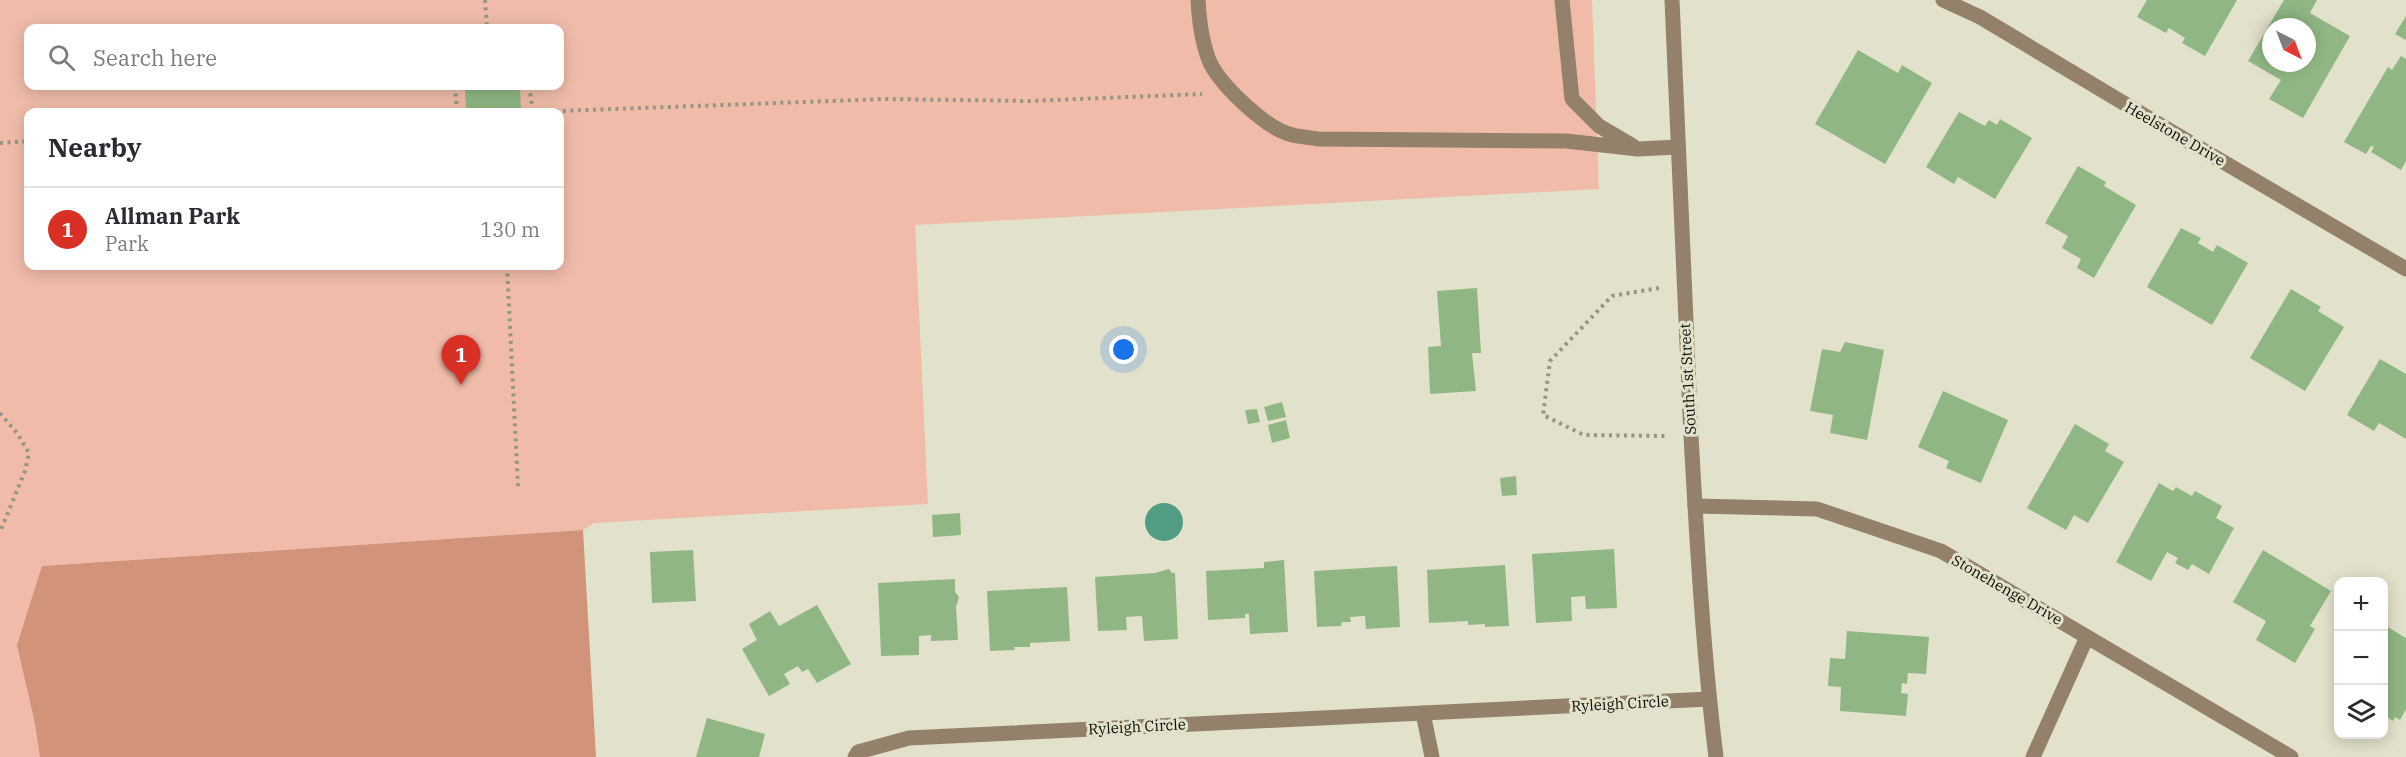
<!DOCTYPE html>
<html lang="en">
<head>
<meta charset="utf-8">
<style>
  body { margin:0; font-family:"IBM Plex Serif",serif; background:#f7f7f7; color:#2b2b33 }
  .controls { position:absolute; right:18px; bottom:18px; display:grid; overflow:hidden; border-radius:12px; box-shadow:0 3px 15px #0003 }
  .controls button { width:54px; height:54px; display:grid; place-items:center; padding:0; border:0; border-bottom:2px solid #e1e1e2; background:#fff; color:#2b2b33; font:30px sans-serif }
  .compass { position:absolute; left:2262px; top:18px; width:54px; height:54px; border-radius:50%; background:#fff; box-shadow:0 3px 15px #0003; rotate:138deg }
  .you { position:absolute; left:1124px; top:350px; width:21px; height:21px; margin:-15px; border:4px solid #fff; border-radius:50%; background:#1a73e8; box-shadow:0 0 0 9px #1a73e833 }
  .badge { display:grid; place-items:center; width:39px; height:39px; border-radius:50%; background:#d93025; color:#fff; font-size:20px; font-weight:700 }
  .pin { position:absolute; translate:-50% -50px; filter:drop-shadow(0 2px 3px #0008) }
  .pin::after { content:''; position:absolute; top:32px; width:21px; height:18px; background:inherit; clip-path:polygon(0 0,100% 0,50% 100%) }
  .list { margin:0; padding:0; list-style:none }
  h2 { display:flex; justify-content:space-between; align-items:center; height:78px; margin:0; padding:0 24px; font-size:26px }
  h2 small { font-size:20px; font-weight:400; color:#7c7c81 }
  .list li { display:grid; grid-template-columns:39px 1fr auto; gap:18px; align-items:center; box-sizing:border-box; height:84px; padding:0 24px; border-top:2px solid #e1e1e2 }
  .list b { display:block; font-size:22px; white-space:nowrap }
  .list p { margin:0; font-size:20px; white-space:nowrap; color:#7c7c81 }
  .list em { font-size:20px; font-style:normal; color:#7c7c81 }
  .icon { flex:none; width:33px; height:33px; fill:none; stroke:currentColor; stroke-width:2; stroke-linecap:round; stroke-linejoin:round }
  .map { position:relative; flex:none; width:2406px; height:757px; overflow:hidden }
  .search { position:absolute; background:#fff; box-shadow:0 3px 15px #0003; left:24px; top:24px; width:540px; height:66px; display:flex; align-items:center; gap:15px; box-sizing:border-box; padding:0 21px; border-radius:12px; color:#7c7c81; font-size:22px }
  .panel { position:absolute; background:#fff; box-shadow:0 3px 15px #0003; left:24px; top:108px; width:540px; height:162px; border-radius:12px }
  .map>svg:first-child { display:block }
  .green { fill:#f0bca9; fill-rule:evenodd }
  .forest { fill:#d2937b }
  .water { fill:#519d84 }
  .building { fill:#90b783; fill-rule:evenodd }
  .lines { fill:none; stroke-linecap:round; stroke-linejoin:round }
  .path { stroke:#969584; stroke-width:4; stroke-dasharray:3 4.5; stroke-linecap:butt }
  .lane { stroke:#93816b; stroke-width:15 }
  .street { stroke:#93816b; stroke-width:15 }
  .labels { text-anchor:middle; stroke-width:6; stroke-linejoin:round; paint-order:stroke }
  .street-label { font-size:15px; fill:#0f0e07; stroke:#e2e1cb }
</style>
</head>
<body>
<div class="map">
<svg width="2406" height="757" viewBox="0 0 2406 757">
  <rect width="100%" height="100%" fill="#e2e1cb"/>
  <path class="green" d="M0,0H1592L1599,189L915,225L928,504L594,523L583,530L42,566L34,719L40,757H0ZM28,28H560V86H28ZM28,112H560V266H28Z"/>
  <path class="forest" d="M583,530L596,757H40L34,719L17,645L42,566Z"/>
  <circle class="water" cx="1164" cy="522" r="19"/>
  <g class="building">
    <path d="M2147,0H2237L2205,56L2182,43L2185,38L2169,28L2166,33L2137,17Z"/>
    <path d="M2284,0H2317L2310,13L2350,36L2303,118L2269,99L2281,80L2248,61ZM2271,27H2307V63H2271Z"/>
    <path d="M2406,16V40L2395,34Z"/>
    <path d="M1858,50L1898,73L1902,65L1932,83L1885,164L1815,124Z"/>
    <path d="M2401,56L2406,59V161L2401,170L2371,152L2374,147L2371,146L2366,154L2344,142L2388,67L2392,70Z"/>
    <path d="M465,86H520L521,112H466Z"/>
    <path d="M1959,112L1985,126L1989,120L1997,125L2000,119L2032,138L1995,199L1958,177L1954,184L1926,167Z"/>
    <path d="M2078,166L2106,182L2104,186L2136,205L2094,278L2077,268L2081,259L2062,248L2068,236L2045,223Z"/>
    <path d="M2181,228L2201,238L2198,243L2213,252L2217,245L2248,263L2212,325L2147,287Z"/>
    <path d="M1477,288L1481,353H1472L1476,391L1430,394L1428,347L1441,346L1437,291Z"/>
    <path d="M2291,289L2321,307L2318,311L2344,327L2305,391L2250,358Z"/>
    <path d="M1845,342L1884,350L1867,440L1830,433L1833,415L1810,411L1822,349L1840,352Z"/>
    <path d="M2380,359L2406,374V439L2379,423L2374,431L2347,415Z"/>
    <path d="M1943,391L2008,420L1981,483L1946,468L1949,461L1918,447Z"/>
    <path d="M1282,402L1286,417L1268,421L1264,407Z"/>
    <path d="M1257,409L1260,422L1248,424L1245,410Z"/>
    <path d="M1286,420L1290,438L1272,443L1268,425Z"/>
    <path d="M2075,424L2109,444L2105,451L2124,462L2088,523L2074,515L2066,530L2027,508Z"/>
    <path d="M1516,476L1517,495L1502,496L1500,478Z"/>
    <path d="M2159,483L2173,491L2176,487L2192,496L2195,491L2222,506L2216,518L2234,528L2209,574L2192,564L2188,570L2175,563L2178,558L2167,552L2151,581L2116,562Z"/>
    <path d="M960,513L961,535L933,537L932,515Z"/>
    <path d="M1614,549L1617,608L1586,609L1585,596L1571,597L1572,621L1536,623L1532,554Z"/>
    <path d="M693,550L696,601L652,603L650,552Z"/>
    <path d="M2263,550L2331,591L2310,626L2315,629L2295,663L2256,640L2266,621L2233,602Z"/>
    <path d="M1284,560L1288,632L1250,634L1249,614H1245V618L1208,620L1206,571L1264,568V562Z"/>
    <path d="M1505,565L1509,626L1485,627V624L1468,625V621L1429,623L1427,570Z"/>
    <path d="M1397,566L1400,627L1366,629L1365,616L1350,617L1351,622H1342L1341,626L1317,627L1314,571Z"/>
    <path d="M1169,569L1172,573H1175L1178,639L1144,641L1142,616L1126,617L1127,630L1098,631L1095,577L1155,573Z"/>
    <path d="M955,579V592L959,597L956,607L958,640L931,641V635L919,636V655L881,656L878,583Z"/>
    <path d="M1067,587L1070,641L1030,643V647H1014L1015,650L990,651L987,591Z"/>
    <path d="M817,605L851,664L817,683L808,669L802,672L798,666L784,674L790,684L769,696L742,649L757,640L749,624L770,611L779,626Z"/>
    <path d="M2384,625L2406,638V709L2400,720L2395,717L2393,721L2384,715Z"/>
    <path d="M1847,631L1929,637L1926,674L1908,673L1907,684L1902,683L1901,693L1908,694L1906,716L1840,711L1841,687L1828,686L1830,658L1845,659Z"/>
    <path d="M707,718L765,734L759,757H696Z"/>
  </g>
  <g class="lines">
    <g class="path">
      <path d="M485,0L487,28"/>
      <path d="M455,86L457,112"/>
      <path d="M529,86L533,112"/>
      <path d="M533,112L885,99L1029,101L1202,94"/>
      <path d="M0,143L28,141"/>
      <path d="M507,266L518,487"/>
      <path d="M1659,288L1612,296L1550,361L1543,415L1584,435L1667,436"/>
      <path d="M0,413L17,433L29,453L25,471L0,532"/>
    </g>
    <g class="lane">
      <path d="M1198,0C1199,19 1202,42 1209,60C1218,83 1262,124 1286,133C1296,137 1308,137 1318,139L1566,141L1638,149L1678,147"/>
      <path d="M1562,0L1572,99L1599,126L1633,146"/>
    </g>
    <g class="street">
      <path d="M1672,0C1678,145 1684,290 1691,436C1697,543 1703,651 1716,757"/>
      <path d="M1943,0L1980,17L2167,129L2406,269"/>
      <path d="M1695,506L1817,509L1941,551L2291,757"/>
      <path d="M1423,713L1432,757"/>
      <path d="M855,757L858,752L909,738L1709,699"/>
      <path d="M2033,757L2087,637"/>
    </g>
  </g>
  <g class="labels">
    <g class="street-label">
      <text transform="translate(2175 134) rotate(30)" y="5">Heelstone Drive</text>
      <text transform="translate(1688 379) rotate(-93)" y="5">South 1st Street</text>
      <text transform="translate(2007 590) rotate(30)" y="5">Stonehenge Drive</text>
      <text transform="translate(1620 704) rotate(-3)" y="5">Ryleigh Circle</text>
      <text transform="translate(1137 727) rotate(-3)" y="5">Ryleigh Circle</text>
    </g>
  </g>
</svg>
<div class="controls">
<button>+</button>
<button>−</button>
<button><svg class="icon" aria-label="layers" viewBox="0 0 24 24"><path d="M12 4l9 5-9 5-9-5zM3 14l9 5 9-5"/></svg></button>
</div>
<svg class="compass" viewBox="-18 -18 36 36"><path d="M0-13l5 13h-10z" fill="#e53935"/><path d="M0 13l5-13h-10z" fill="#7c7c81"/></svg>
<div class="you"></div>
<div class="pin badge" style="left:461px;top:385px">1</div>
<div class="search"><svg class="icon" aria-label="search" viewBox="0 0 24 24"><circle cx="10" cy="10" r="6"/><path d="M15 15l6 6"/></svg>Search here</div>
<section class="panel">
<h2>Nearby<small></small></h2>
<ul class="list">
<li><span class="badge">1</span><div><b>Allman Park</b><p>Park</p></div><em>130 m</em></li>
</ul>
</section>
</div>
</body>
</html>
